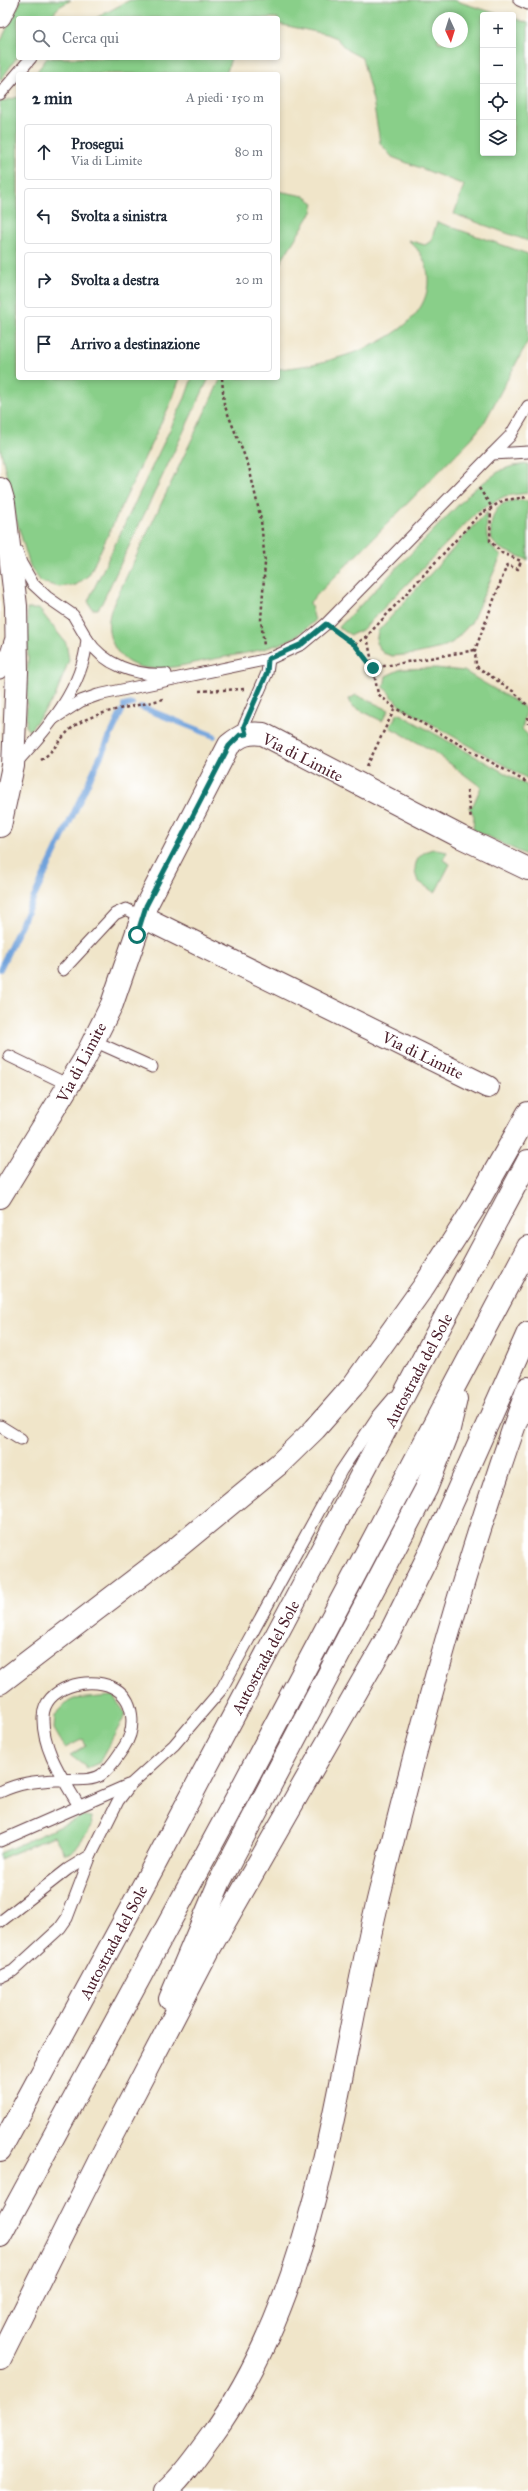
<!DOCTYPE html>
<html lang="it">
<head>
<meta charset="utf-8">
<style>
  body { margin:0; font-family:"IM FELL Great Primer",serif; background:#f6f6f7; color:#1f2937 }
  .controls { position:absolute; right:12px; top:12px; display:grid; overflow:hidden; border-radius:4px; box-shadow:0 2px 6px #0003 }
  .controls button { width:36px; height:36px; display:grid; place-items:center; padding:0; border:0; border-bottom:1px solid #e0e1e3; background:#fff; color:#1f2937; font:20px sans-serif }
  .compass { position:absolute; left:432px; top:12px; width:36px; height:36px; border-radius:50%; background:#fff; box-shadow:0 2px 6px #0003; rotate:176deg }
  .stop { position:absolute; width:12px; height:12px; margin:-9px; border:3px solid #0f766e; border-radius:50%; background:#fff }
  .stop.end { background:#0f766e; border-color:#fff; box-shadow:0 1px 4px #0008 }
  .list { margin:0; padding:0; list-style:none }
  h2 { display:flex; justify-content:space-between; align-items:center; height:52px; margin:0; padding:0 16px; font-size:17px }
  h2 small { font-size:13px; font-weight:400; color:#747a83 }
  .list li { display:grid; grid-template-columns:26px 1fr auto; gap:12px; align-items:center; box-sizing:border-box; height:56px; margin:0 8px 8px; padding:0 8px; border:1px solid #e0e1e3; border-radius:4px }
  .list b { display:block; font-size:15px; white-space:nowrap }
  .list p { margin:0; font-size:13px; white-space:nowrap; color:#747a83 }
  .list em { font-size:13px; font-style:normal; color:#747a83 }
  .icon { flex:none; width:22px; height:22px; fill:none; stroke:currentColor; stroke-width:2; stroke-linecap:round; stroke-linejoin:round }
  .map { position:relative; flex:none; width:528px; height:2491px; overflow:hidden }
  .search { position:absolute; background:#fff; box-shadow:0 2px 6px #0003; left:16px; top:16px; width:264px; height:44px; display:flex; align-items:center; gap:10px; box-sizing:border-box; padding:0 14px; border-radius:4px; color:#747a83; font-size:15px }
  .panel { position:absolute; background:#fff; box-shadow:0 2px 6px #0003; left:16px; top:72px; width:264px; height:308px; border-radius:4px }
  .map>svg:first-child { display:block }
  .green { fill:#89cf89; stroke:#6a775a; fill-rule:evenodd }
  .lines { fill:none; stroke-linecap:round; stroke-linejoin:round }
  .stream { stroke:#70a2db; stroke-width:6 }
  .service-casing { stroke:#633d43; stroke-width:13 }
  .minor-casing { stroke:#633d43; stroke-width:24 }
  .motorway-casing { stroke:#633d43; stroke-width:24 }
  .path { stroke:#633d43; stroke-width:2.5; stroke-dasharray:3 3; stroke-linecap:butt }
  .service { stroke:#fff; stroke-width:11 }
  .minor { stroke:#fff; stroke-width:22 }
  .motorway { stroke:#fff; stroke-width:22 }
  .route { stroke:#0f766e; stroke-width:5 }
  .labels { text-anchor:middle; stroke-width:3; stroke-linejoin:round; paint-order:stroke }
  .street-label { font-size:16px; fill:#4a1f2b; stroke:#fff }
</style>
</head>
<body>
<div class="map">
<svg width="528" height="2491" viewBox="0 0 528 2491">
  <rect width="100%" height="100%" fill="#fff"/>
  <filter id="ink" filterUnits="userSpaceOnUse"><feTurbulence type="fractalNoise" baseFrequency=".025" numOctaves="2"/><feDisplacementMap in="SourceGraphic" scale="8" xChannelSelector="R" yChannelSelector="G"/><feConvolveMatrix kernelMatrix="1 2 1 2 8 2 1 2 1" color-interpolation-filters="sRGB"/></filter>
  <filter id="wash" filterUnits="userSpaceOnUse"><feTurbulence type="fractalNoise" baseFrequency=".012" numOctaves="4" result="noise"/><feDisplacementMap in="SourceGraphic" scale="16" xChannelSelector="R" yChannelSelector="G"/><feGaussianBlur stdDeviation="0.9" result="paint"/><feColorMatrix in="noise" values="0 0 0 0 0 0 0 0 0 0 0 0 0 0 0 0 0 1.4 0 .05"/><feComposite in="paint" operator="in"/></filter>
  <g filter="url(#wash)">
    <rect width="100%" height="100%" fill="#f0e5c9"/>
    <g class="green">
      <path d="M21,0H71L59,7L49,18H18V56L0,81V42Z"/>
      <path d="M130,0H453L501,15H483V153H513V18L528,23V241L454,214L464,185L392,157L380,143L373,100L362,58L347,50L336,38L326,34L278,24V18H96ZM438,18H462V42H438Z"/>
      <path d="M47,58H231L226,74H35Z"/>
      <path d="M18,97V378H180L172,400L89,575L76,585L59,587L41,582L36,575L30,566L17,522L0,447V102Z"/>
      <path d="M278,191L304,196L314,203L312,212L278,266Z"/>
      <path d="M437,222L528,254V341L484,423L471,439L310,602L315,621C307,627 300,635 291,639C266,651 240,654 214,659C183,664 135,683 115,648C107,634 107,622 112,607L221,378H278V369C324,366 430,340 428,279C428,263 420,250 408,240L425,245L431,241Z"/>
      <path d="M192,378H209L102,603L98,609H92L88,601L185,398Z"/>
      <path d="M528,464V493L505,496L478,511L362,630L351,635L338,628L473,490L501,470L513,466Z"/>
      <path d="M516,500L528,501V560C518,555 500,551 494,543C487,534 492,511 501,505C505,502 511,501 516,500Z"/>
      <path d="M487,512C487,535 483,540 501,556L471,623L453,642L441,648L415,654L392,656L383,653L376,643L378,631Z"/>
      <path d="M27,609H39L66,643L69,660L55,697L29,731L26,727L28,658Z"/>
      <path d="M436,668L464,671L523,706L526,712L522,729L528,735V779L400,706L384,687L386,676L401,669Z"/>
      <path d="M356,695L389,710L382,721L352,706L349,699Z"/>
      <path d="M398,713L528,786V856L473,829L474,816L469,807L473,805L481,787L433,751L391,728L390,726Z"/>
      <path d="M433,849L447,852L443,860L450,864L435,893L418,881C411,866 417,853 433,849Z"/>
      <path d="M113,1696L126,1714L99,1763L87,1768L70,1755L86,1746L83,1739L65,1748L54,1729L55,1715L68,1702L74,1699Z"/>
      <path d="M84,1816L91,1817L92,1826L72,1853L65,1854L54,1836L0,1859V1853Z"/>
    </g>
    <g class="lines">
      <g class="stream">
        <path d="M124,706L132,704"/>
        <path d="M141,707L214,736"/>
        <path d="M0,969L122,711"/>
      </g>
    </g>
  </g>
  <g filter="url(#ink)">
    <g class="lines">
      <defs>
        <g id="service">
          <path d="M519,0L528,4"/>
          <path d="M0,94L31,58"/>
          <path d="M492,454L528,452"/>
          <path d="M87,639C104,665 135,676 166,674"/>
          <path d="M0,673L10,641"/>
          <path d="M53,719L81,701L98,695L269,659L302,644L326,624L492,454L510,436L528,406"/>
          <path d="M245,734L244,726L267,673L269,659"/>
          <path d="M15,764C48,728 83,689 87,639L73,615L47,597L33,584L21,563L17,551"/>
          <path d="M63,970L115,914L126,909L143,917"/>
          <path d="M94,1041L152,1067"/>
          <path d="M9,1056L71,1086"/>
          <path d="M0,1426L21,1439"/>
          <path d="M0,1792C18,1783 36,1781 56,1780C69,1778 89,1783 101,1775C111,1768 117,1757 124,1747C136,1729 136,1698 112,1687C88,1676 44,1687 43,1717C42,1750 64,1780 79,1806"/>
          <path d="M0,1841L128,1785"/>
          <path d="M0,1922L68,1869L91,1855"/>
          <path d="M0,1977L13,1971L60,1928L67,1918L91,1855L118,1801L131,1784L174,1745L221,1690L341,1471L377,1417L394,1397"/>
        </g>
        <g id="minor">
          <path d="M143,917L488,1087"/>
          <path d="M0,1197L84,1060L112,1004L146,906L229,745C241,735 248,732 263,734L461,837L528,869"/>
        </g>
        <g id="motorway">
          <path d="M0,16L8,0"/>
          <path d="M0,489L4,503L16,606L17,672L13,766L0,826"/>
          <path d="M0,1683L178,1547L279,1464L315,1429L352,1387L424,1286L476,1205L528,1113"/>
          <path d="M170,1999L220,1881L426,1489L448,1433L456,1399"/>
          <path d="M0,2150L156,1862L528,1161"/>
          <path d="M0,2236L236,1799L528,1247"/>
          <path d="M0,2359L107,2145L211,1946L390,1633L432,1548L528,1333"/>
          <path d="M166,2491C184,2475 197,2455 211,2436C322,2284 335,2075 379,1896C421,1725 467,1554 528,1388"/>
        </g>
      </defs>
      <use href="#service" class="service-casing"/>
      <use href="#minor" class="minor-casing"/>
      <use href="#motorway" class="motorway-casing"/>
      <g class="path">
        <path d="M222,378L224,404L249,467L261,520L265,563L261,620L264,646"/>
        <path d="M479,488L491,506L490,541L502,553L521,561L518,569L507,565L475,650L476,666L514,692L528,706"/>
        <path d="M338,633L355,645L373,668L475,650"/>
        <path d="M367,636L378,694L395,708L528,783"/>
        <path d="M355,645L367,636L479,515L504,500L528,497"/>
        <path d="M199,691L244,689"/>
        <path d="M528,717V724"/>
        <path d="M41,760C56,750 63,732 79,723C104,709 136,707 163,699"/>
        <path d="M367,766L395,708"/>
        <path d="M467,790L471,819"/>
      </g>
      <use href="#service" class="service"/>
      <use href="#minor" class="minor"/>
      <use href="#motorway" class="motorway"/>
    </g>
  </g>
  <g class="lines" filter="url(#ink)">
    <path class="route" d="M137,935L146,906L229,746L240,735L246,734L244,726L267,673L268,659L302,644L326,624L355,645L373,668"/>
  </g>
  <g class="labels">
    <g class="street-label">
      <text transform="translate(303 757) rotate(27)" y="6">Via di Limite</text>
      <text transform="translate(423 1055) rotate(26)" y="6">Via di Limite</text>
      <text transform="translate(81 1062) rotate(-62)" y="6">Via di Limite</text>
      <text transform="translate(418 1370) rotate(-62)" y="6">Autostrada del Sole</text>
      <text transform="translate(265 1657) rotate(-62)" y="6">Autostrada del Sole</text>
      <text transform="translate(113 1942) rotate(-62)" y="6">Autostrada del Sole</text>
    </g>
  </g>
</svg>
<div class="controls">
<button>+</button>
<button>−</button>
<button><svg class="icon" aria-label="locate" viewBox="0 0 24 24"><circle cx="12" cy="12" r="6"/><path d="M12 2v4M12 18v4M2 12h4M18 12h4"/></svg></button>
<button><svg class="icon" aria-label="layers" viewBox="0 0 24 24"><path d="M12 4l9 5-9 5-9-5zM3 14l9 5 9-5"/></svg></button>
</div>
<svg class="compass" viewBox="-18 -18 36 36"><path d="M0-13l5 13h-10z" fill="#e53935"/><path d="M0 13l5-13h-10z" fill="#747a83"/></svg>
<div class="stop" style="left:137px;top:935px"></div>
<div class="stop end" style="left:373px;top:668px"></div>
<div class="search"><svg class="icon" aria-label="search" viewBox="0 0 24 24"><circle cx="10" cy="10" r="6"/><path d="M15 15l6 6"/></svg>Cerca qui</div>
<section class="panel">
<h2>2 min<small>A piedi · 150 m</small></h2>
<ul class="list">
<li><svg class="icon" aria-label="ahead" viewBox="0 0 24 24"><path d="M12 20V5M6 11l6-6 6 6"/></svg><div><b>Prosegui</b><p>Via di Limite</p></div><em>80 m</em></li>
<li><svg class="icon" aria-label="left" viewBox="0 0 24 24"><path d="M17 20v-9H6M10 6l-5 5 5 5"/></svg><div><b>Svolta a sinistra</b></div><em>50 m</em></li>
<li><svg class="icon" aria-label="right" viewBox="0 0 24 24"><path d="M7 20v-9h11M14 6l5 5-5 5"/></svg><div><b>Svolta a destra</b></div><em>20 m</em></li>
<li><svg class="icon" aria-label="arrive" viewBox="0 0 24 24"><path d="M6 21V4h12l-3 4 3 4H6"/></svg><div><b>Arrivo a destinazione</b></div></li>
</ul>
</section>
</div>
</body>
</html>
